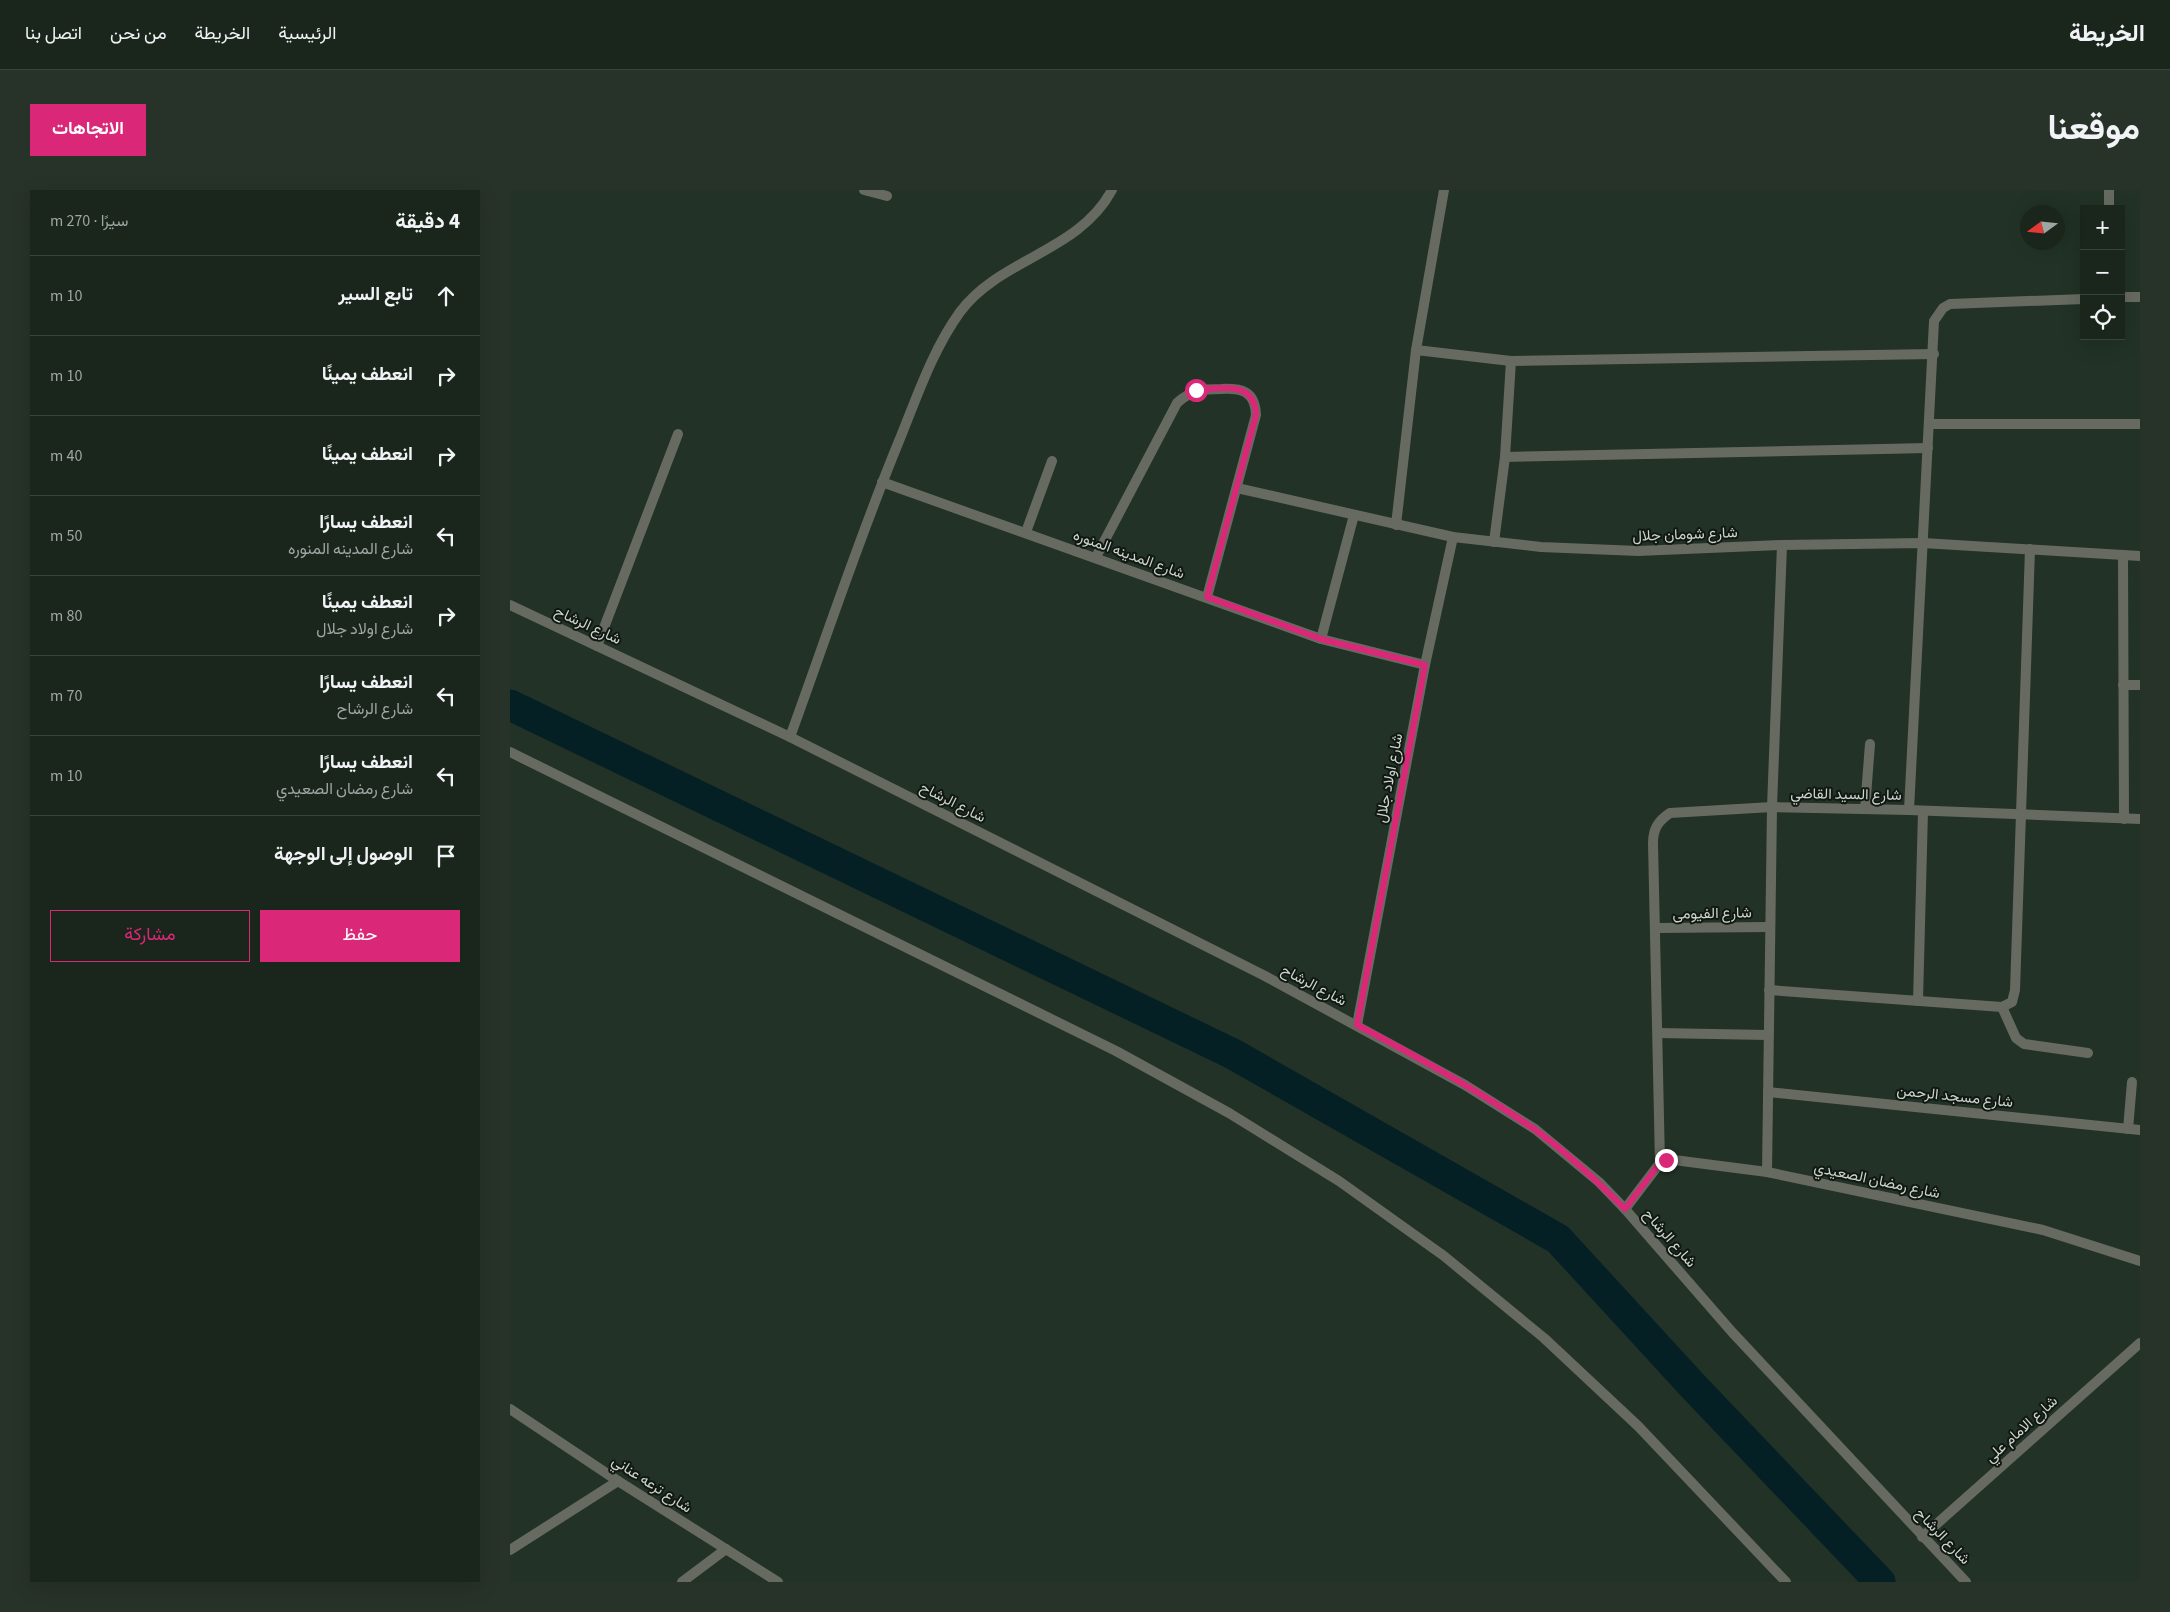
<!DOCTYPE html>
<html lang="ar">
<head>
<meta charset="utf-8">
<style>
  body { margin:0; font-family:"Source Sans 3",Vazirmatn,sans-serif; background:#273229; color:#f1f3f6; direction:rtl }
  .controls { position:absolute; right:15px; top:15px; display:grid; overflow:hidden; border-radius:0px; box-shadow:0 5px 20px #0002 }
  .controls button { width:45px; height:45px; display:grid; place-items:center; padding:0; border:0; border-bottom:1px solid #38433b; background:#1a261c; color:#f1f3f6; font:25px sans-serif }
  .compass { position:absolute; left:1510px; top:15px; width:45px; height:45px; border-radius:50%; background:#1a261c; box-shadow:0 5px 20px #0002; rotate:255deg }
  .stop { position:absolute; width:15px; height:15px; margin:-11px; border:4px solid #db2777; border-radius:50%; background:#fff }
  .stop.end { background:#db2777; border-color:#fff; box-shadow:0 1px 5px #0008 }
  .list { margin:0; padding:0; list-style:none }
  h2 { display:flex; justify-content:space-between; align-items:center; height:65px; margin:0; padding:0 20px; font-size:21px }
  h2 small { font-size:16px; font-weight:400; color:#9fa5a3 }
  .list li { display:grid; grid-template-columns:32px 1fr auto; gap:15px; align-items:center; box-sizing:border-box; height:80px; padding:0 20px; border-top:1px solid #38433b }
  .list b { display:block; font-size:19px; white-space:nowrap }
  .list p { margin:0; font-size:16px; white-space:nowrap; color:#9fa5a3 }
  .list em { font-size:16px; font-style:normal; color:#9fa5a3 }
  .actions { display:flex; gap:10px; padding:15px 20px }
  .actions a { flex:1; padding:11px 0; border:1px solid #db2777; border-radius:0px; text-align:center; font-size:18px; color:#db2777 }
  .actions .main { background:#db2777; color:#fff }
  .icon { flex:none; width:28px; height:28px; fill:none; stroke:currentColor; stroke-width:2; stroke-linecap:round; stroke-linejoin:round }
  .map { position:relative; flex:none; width:1630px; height:1392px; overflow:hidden; direction:ltr; border-radius:0px }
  header { display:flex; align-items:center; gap:30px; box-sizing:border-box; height:70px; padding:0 25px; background:#1a261c; border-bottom:1px solid #38433b }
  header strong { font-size:24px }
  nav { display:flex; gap:28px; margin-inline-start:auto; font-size:18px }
  .intro { display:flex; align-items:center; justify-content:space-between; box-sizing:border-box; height:120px; padding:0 30px }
  h1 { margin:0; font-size:35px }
  .button { padding:12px 22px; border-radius:0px; background:#db2777; color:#fff; font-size:18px; font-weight:700 }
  main { display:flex; gap:30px; padding:0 30px }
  aside { flex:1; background:#1a261c; border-radius:0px; box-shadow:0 5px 20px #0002 }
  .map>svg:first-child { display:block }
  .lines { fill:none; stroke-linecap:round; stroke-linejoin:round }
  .canal { stroke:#042025; stroke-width:31 }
  .street { stroke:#676a61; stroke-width:10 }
  .route { stroke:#db2777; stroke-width:6 }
  .labels { text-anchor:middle; stroke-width:4; stroke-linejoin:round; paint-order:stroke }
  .street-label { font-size:15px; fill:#cbd5cd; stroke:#111812 }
</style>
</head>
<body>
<header>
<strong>الخريطة</strong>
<nav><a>الرئيسية</a><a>الخريطة</a><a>من نحن</a><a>اتصل بنا</a></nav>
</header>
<div class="intro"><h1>موقعنا</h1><a class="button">الاتجاهات</a></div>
<main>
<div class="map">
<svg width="1630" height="1392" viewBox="0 0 1630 1392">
  <rect width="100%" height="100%" fill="#223226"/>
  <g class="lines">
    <path class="canal" d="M0,515L723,864L1048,1049L1183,1196L1370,1392"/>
    <g class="street">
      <path d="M354,0L377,6"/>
      <path d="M1599,0V19"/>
      <path d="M1611,107H1630"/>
      <path d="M906,160L1001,171L1424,164"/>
      <path d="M1420,234H1630"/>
      <path d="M995,267L1001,171"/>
      <path d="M372,292L811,449L915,475"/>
      <path d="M727,298L943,347L1031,357L1128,361L1272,355L1413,353L1630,366"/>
      <path d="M886,335L906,160L934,0"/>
      <path d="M516,342L542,271"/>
      <path d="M984,352L995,267L1418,258"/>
      <path d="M1613,365L1614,629"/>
      <path d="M586,367L667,213C681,200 693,199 711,199C732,198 745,201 746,225L697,407"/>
      <path d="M0,415L280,547L755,786L955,895L1025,939L1089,992L1115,1019L1222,1142L1456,1392"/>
      <path d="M811,449L844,325"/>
      <path d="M87,456L168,244"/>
      <path d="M1613,495H1630"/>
      <path d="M280,547C316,448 349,348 389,251C407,207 422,161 450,122C490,68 569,62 602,0"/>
      <path d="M0,562L606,861L719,923L829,991L934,1066L1034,1148L1128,1236L1276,1392"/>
      <path d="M1355,619L1360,554"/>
      <path d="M1399,620L1424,131L1433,118L1440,114L1574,109"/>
      <path d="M1145,738L1260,737"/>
      <path d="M1259,800L1492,817L1502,812L1505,800L1520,359"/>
      <path d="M1408,811L1413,621"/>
      <path d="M1492,817L1506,848L1514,854L1578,863"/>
      <path d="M847,835L915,475L943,347"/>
      <path d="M1148,843L1258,845"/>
      <path d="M1258,902L1630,940"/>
      <path d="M1618,939L1622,892"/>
      <path d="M1150,973L1143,653C1143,639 1148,631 1160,623L1262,617L1399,620L1630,629"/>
      <path d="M1257,982L1262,617L1272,355"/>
      <path d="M1115,1019L1150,973L1164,970L1257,982L1533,1040L1630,1071"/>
      <path d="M0,1219L108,1291L268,1392"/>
      <path d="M1412,1347L1630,1153"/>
      <path d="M0,1360L108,1291"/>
      <path d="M172,1392L216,1359"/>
    </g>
  </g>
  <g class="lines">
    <path class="route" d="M686,200C711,198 745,190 746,225L697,407L811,449L915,475L847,835C908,867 968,900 1024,939C1057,962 1087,991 1115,1019L1146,978L1156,970"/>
  </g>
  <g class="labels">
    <g class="street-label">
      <text transform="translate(1175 344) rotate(-2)" y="5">شارع شومان جلال</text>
      <text transform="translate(619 364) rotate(20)" y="5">شارع المدينه المنوره</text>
      <text transform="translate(78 435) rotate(25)" y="5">شارع الرشاح</text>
      <text transform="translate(879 588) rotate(-79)" y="5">شارع اولاد جلال</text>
      <text transform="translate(1336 604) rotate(1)" y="5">شارع السيد القاضي</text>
      <text transform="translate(443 612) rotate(27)" y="5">شارع الرشاح</text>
      <text transform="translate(1202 723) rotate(-1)" y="5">شارع الفيومى</text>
      <text transform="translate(804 795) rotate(28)" y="5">شارع الرشاح</text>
      <text transform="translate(1445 906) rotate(6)" y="5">شارع مسجد الرحمن</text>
      <text transform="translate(1367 990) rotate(12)" y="5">شارع رمضان الصعيدي</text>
      <text transform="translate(1160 1048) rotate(49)" y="5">شارع الرشاح</text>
      <text transform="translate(1511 1239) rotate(-42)" y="5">شارع الامام علي</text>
      <text transform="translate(142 1294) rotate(33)" y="5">شارع ترعه عناني</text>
      <text transform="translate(1433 1346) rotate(46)" y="5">شارع الرشاح</text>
    </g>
  </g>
</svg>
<div class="controls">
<button>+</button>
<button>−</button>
<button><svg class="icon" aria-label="locate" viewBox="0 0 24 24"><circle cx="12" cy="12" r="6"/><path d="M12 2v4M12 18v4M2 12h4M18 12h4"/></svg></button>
</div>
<svg class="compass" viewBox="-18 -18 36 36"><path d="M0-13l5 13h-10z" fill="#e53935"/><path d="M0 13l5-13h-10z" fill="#9fa5a3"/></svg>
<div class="stop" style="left:686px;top:200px"></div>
<div class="stop end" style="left:1156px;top:970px"></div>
</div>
<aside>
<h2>4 دقيقة<small>سيرًا · 270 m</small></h2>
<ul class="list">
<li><svg class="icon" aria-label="ahead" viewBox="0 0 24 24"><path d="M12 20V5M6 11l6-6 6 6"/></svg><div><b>تابع السير</b></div><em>10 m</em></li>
<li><svg class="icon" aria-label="right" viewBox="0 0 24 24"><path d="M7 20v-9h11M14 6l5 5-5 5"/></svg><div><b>انعطف يمينًا</b></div><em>10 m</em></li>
<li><svg class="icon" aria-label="right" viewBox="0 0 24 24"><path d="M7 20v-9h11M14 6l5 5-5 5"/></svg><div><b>انعطف يمينًا</b></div><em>40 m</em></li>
<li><svg class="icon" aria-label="left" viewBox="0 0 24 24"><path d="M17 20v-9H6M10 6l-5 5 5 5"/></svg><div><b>انعطف يسارًا</b><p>شارع المدينه المنوره</p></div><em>50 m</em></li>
<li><svg class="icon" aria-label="right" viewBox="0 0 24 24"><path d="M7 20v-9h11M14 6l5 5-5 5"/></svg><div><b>انعطف يمينًا</b><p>شارع اولاد جلال</p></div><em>80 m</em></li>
<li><svg class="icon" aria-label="left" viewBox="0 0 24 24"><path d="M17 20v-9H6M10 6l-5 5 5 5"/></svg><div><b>انعطف يسارًا</b><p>شارع الرشاح</p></div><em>70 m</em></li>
<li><svg class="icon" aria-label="left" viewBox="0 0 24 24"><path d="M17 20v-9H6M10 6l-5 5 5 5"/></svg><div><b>انعطف يسارًا</b><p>شارع رمضان الصعيدي</p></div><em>10 m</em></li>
<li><svg class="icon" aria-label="arrive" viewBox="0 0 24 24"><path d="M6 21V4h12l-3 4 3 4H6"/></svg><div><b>الوصول إلى الوجهة</b></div></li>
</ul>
<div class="actions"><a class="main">حفظ</a><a>مشاركة</a></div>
</aside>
</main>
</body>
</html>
